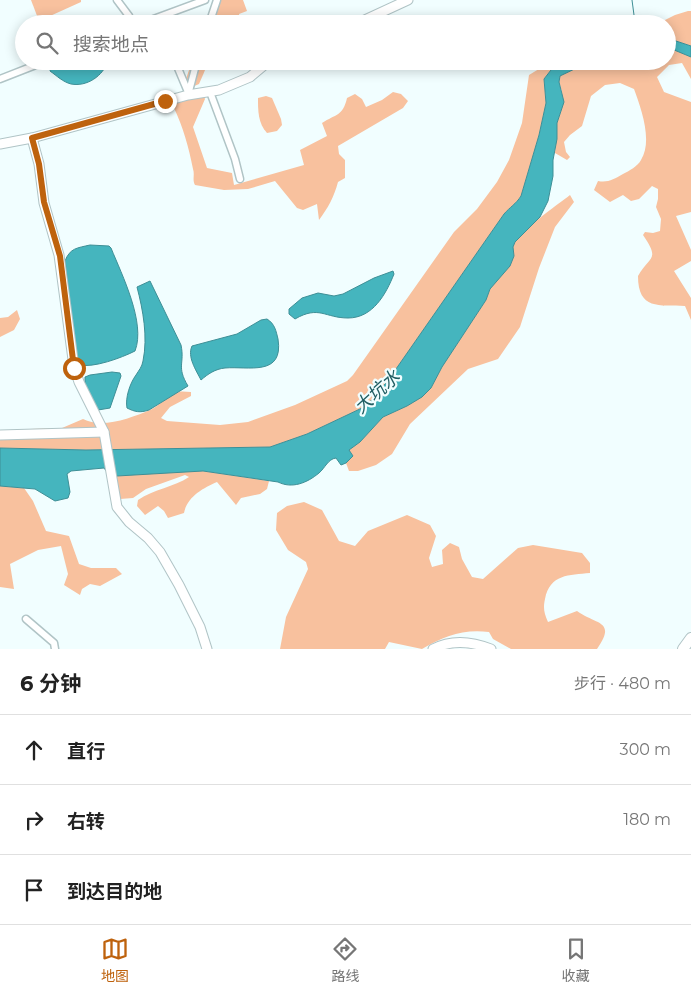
<!DOCTYPE html>
<html lang="zh">
<head>
<meta charset="utf-8">
<style>
  body { margin:0; font-family:Montserrat,"Noto Sans SC",sans-serif; background:#f2f2f2; color:#222 }
  .stop { position:absolute; width:15px; height:15px; margin:-11px; border:4px solid #be620d; border-radius:50%; background:#fff }
  .stop.end { background:#be620d; border-color:#fff; box-shadow:0 1px 5px #0008 }
  .list { margin:0; padding:0; list-style:none }
  h2 { display:flex; justify-content:space-between; align-items:center; height:65px; margin:0; padding:0 20px; font-size:21px }
  h2 small { font-size:16px; font-weight:400; color:#767676 }
  .list li { display:grid; grid-template-columns:32px 1fr auto; gap:15px; align-items:center; box-sizing:border-box; height:70px; padding:0 20px; border-top:1px solid #e0e0e0 }
  .list b { display:block; font-size:19px; white-space:nowrap }
  .list em { font-size:16px; font-style:normal; color:#767676 }
  .icon { flex:none; width:28px; height:28px; fill:none; stroke:currentColor; stroke-width:2; stroke-linecap:round; stroke-linejoin:round }
  .map { position:relative; flex:none; width:691px; height:649px; overflow:hidden }
  .search { position:absolute; background:#fff; box-shadow:0 2px 12px #0003; left:15px; right:15px; top:15px; height:55px; display:flex; align-items:center; gap:12px; box-sizing:border-box; padding:0 18px; border-radius:28px; color:#767676; font-size:19px }
  .sheet { height:275px; background:#fff }
  nav { display:flex; justify-content:space-around; align-items:center; box-sizing:border-box; height:70px; border-top:1px solid #e0e0e0; background:#fff; font-size:14px; color:#767676 }
  nav a { display:grid; justify-items:center; gap:2px }
  nav .on { color:#be620d }
  .map>svg:first-child { display:block }
  .green { fill:#f8c19e }
  .water { fill:#45b5be; stroke:#3e8f96 }
  .lines { fill:none; stroke-linecap:round; stroke-linejoin:round }
  .stream { stroke:#3e8f96; stroke-width:1 }
  .street-casing { stroke:#b0c4c6; stroke-width:9 }
  .secondary-casing { stroke:#b0c4c6; stroke-width:11 }
  .primary-casing { stroke:#b0c4c6; stroke-width:12 }
  .street { stroke:#fff; stroke-width:6 }
  .secondary { stroke:#fff; stroke-width:9 }
  .primary { stroke:#fff; stroke-width:10 }
  .route { stroke:#be620d; stroke-width:6 }
  .labels { text-anchor:middle; stroke-width:4.5; stroke-linejoin:round; paint-order:stroke }
  .water-label { font-size:18px; font-style:italic; fill:#215e63; stroke:#f1feff }
</style>
</head>
<body>
<div class="map">
<svg width="691" height="649" viewBox="0 0 691 649">
  <rect width="100%" height="100%" fill="#f1feff"/>
  <g class="green">
    <path d="M31,0H81V2L39,21Z"/>
    <path d="M218,0H243L247,11L239,14L241,24H211Z"/>
    <path d="M688,11H691V46L667,38V24H657L675,15Z"/>
    <path d="M667,47L691,57V79L682,63L669,65L657,77L664,92L691,102V212L676,216L691,250V261L674,271L691,298V320L685,306C659,305 638,310 638,276C649,256 661,261 643,235L645,232L653,233L660,231L661,219L656,207L658,199V189L652,186L639,199L631,201L623,195L610,202L594,190L598,181C608,183 614,179 623,174C629,171 638,166 641,160C653,141 641,108 634,89L620,83L605,85L591,96L582,126L570,135L564,142L566,152L570,157L567,160L555,153L557,123L561,111L562,92L559,82L560,76L591,61H667Z"/>
    <path d="M192,61H209L199,84L192,87L187,83L186,79Z"/>
    <path d="M552,61H558L544,79L546,103L539,135L521,196C516,204 510,207 504,214L389,379L373,399L362,408L307,434L270,447L86,450L0,448V439L30,429L62,428L83,419C102,429 131,418 150,410C159,406 170,394 179,392C182,391 187,392 191,392V396L170,407L161,418L167,421L220,425L248,422L295,405L347,381L353,375L454,232L477,209L497,182L509,160L522,123L529,75Z"/>
    <path d="M393,92L401,94L408,101L403,108L338,146L339,154L345,160V178L338,182C334,197 328,208 319,220L317,204L303,210L297,208L275,181L248,189L224,190L195,185C192,180 195,175 193,169C189,148 183,127 174,108L176,102L204,96L205,99L193,127L207,168L232,173L234,185L304,165L300,150L327,136L322,123C336,114 343,116 347,98L355,94L362,99L366,107L382,100Z"/>
    <path d="M266,96L272,98L281,119L282,125L277,131L267,133C258,123 258,111 258,98Z"/>
    <path d="M570,195L574,202L555,227L539,268L520,327L498,359L468,369L410,424L392,454L376,465L358,471H349L346,463L353,456L348,450L360,442L383,417L407,406L431,388L442,367L486,300L490,289L514,256C513,253 512,250 513,248C514,234 559,204 570,195Z"/>
    <path d="M17,310L20,319L14,330L0,337V318L8,317Z"/>
    <path d="M174,471H203L269,481L267,489L260,494L241,498L236,505L217,482C203,488 187,497 184,513L168,518L164,511L158,506L145,515L137,506L138,500C154,489 174,487 189,477L185,475L146,489L133,498L120,499L117,490V476Z"/>
    <path d="M0,486L24,488L33,501L46,531L69,536L79,564L91,568H116L122,574L100,586L90,584L82,589L80,595L64,585L68,574L61,546L38,550L10,564L14,589L0,587Z"/>
    <path d="M304,502L322,510L339,541L355,546L368,531L407,515L430,525L436,536L429,558L432,567L443,564L442,550L450,543L459,547L462,559L472,577L483,579L518,548L533,545L582,553L590,563V573C569,575 550,574 545,599C543,608 544,613 548,622L577,611C596,625 617,620 597,649H511L493,639L489,632C462,629 445,636 422,649L389,642L385,649H280L286,617L308,569L306,562L288,550L276,530L277,513L287,506Z"/>
  </g>
  <g class="water">
    <path d="M667,38L691,46V57L667,47Z"/>
    <path d="M52,61H108C103,76 87,87 71,84C63,82 57,76 50,71Z"/>
    <path d="M558,61H591L560,76L559,82L564,102L557,123V139L553,160V176L548,201L540,217L515,242L513,247L514,256L510,266L490,289L486,300L442,367L431,388L422,397L407,406L383,417L360,442L349,450L353,456L346,463L341,465L336,458C328,459 325,468 319,473C307,483 292,489 278,482L203,471L117,476L107,472L104,468L71,471L67,474L70,492L68,498L55,501L35,489L0,486V448L86,450L270,447L307,434L362,408L373,399L389,379L504,214C510,207 516,204 521,196L539,135L546,103L544,79Z"/>
    <path d="M90,245L109,246L111,248C122,275 146,323 135,351C121,358 94,368 79,365L77,362L65,261C70,248 77,248 90,245Z"/>
    <path d="M393,271L394,274C386,294 373,318 348,318C325,318 319,305 295,319L289,314V309L302,298L318,293L334,296L343,294L374,278Z"/>
    <path d="M150,281L181,345C185,364 176,366 188,386L149,410C140,413 135,412 127,408C125,398 130,383 136,375C139,370 142,367 143,361C148,337 143,310 137,287Z"/>
    <path d="M267,319C275,324 276,331 278,339C284,377 248,366 225,368C215,369 208,374 201,380C196,370 187,357 192,346L237,334L261,320Z"/>
    <path d="M112,372L120,373L121,376L110,408L98,410L85,387V377L90,375Z"/>
  </g>
  <g class="lines">
    <path class="stream" d="M632,24L634,15L632,0"/>
    <defs>
      <g id="street">
        <path d="M117,0L129,16L132,24"/>
        <path d="M140,24L205,0"/>
        <path d="M209,24L217,0"/>
        <path d="M175,61L188,92"/>
        <path d="M0,79L46,61"/>
        <path d="M210,92L235,159L240,179"/>
        <path d="M188,95L197,61"/>
        <path d="M26,619L54,643L55,649"/>
      </g>
      <g id="secondary">
        <path d="M356,24L408,0"/>
        <path d="M32,138L39,164L44,203L59,255L74,367L79,382L104,432L117,507L129,522L148,538L160,552L179,585L200,627L207,649"/>
        <path d="M0,144L32,138L188,95L219,90L250,77L269,61"/>
        <path d="M0,435L104,432"/>
        <path d="M433,649C452,639 471,641 491,649"/>
      </g>
      <path id="primary" d="M683,649L691,638"/>
    </defs>
    <use href="#street" class="street-casing"/>
    <use href="#secondary" class="secondary-casing"/>
    <use href="#primary" class="primary-casing"/>
    <use href="#street" class="street"/>
    <use href="#secondary" class="secondary"/>
    <use href="#primary" class="primary"/>
  </g>
  <g class="lines">
    <path class="route" d="M74,368L60,256L44,202L39,164L32,138L165,101"/>
  </g>
  <g class="labels">
    <g class="water-label">
      <text transform="translate(377 392) rotate(-42)" y="6">大坑水</text>
    </g>
  </g>
</svg>
<div class="stop" style="left:74px;top:368px"></div>
<div class="stop end" style="left:165px;top:101px"></div>
<div class="search"><svg class="icon" aria-label="search" viewBox="0 0 24 24"><circle cx="10" cy="10" r="6"/><path d="M15 15l6 6"/></svg>搜索地点</div>
</div>
<section class="sheet">
<h2>6 分钟<small>步行 · 480 m</small></h2>
<ul class="list">
<li><svg class="icon" aria-label="ahead" viewBox="0 0 24 24"><path d="M12 20V5M6 11l6-6 6 6"/></svg><div><b>直行</b></div><em>300 m</em></li>
<li><svg class="icon" aria-label="right" viewBox="0 0 24 24"><path d="M7 20v-9h11M14 6l5 5-5 5"/></svg><div><b>右转</b></div><em>180 m</em></li>
<li><svg class="icon" aria-label="arrive" viewBox="0 0 24 24"><path d="M6 21V4h12l-3 4 3 4H6"/></svg><div><b>到达目的地</b></div></li>
</ul>
</section>
<nav>
<a class="on"><svg class="icon" aria-label="map" viewBox="0 0 24 24"><path d="M3 6l6-2 6 2 6-2v14l-6 2-6-2-6 2zM9 4v14M15 6v14"/></svg>地图</a>
<a><svg class="icon" aria-label="directions" viewBox="0 0 24 24"><path d="M12 3l9 9-9 9-9-9zM9 14v-3h6M13 9l2 2-2 2"/></svg>路线</a>
<a><svg class="icon" aria-label="saved" viewBox="0 0 24 24"><path d="M7 4h10v16l-5-4-5 4z"/></svg>收藏</a>
</nav>
</body>
</html>
